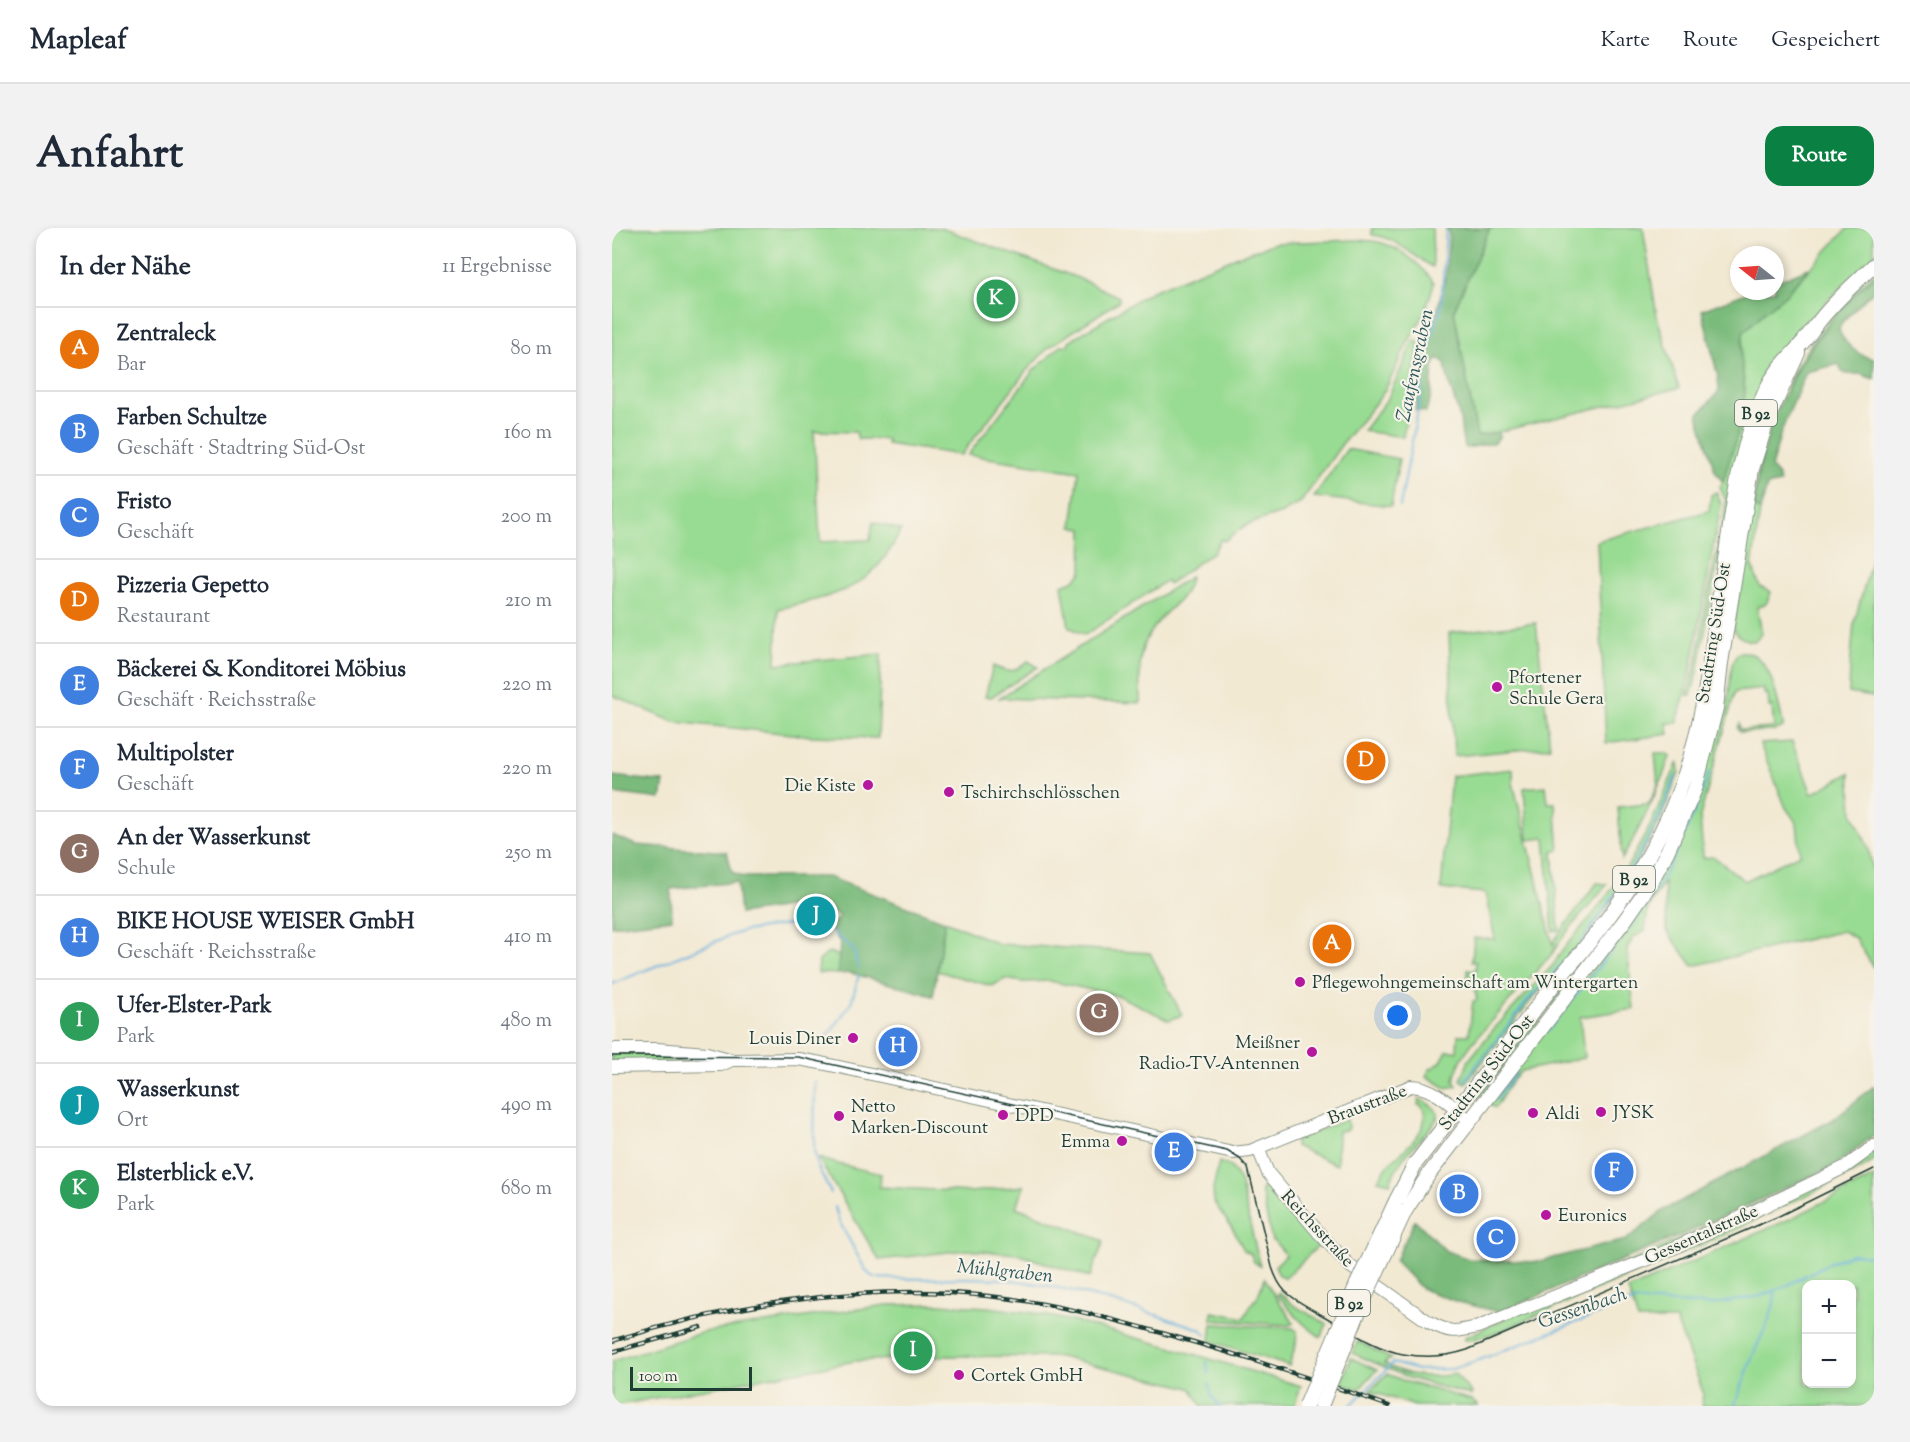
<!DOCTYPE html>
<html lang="de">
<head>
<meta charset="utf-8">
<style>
  body { margin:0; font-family:"Sorts Mill Goudy",serif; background:#f2f2f3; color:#1f2937 }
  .controls { position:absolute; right:18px; bottom:18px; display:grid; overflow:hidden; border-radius:12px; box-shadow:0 3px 9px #0003 }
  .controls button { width:54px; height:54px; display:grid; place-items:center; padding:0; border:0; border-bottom:2px solid #e0e1e3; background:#fff; color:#1f2937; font:30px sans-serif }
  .compass { position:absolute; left:1118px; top:18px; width:54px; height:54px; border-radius:50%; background:#fff; box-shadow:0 3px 9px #0003; rotate:287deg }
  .scale { position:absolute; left:18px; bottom:15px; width:122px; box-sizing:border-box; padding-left:6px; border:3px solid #1f3d34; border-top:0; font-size:16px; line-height:21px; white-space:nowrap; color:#1f3d34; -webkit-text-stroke:4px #f7f3e8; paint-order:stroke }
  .you { position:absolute; left:786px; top:788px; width:21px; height:21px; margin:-15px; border:4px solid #fff; border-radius:50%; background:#1a73e8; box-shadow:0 0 0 9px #1a73e833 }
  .badge { display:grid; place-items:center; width:39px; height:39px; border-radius:50%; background:#0b8043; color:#fff; font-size:20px; font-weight:700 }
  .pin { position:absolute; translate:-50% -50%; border:3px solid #fff; box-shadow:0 2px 6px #0006 }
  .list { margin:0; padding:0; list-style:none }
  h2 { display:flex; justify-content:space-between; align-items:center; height:78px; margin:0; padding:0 24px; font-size:26px }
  h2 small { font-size:20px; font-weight:400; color:#747a83 }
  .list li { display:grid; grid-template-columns:39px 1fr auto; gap:18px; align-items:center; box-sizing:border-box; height:84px; padding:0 24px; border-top:2px solid #e0e1e3 }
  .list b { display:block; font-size:22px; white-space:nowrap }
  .list p { margin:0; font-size:20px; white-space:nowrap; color:#747a83 }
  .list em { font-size:20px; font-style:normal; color:#747a83 }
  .map { position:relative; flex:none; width:1262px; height:1178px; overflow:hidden; border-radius:18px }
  header { display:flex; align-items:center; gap:36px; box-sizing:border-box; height:84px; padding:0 30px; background:#fff; border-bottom:2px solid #e0e1e3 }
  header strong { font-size:28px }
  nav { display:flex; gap:33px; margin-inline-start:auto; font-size:21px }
  .intro { display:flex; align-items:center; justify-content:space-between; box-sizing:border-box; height:144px; padding:0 36px }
  h1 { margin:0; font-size:42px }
  .button { padding:15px 27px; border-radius:18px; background:#0b8043; color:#fff; font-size:21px; font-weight:700 }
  main { display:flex; gap:36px; padding:0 36px }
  aside { flex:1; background:#fff; border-radius:18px; box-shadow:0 3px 9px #0003 }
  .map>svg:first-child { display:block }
  .green { fill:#98db92; stroke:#5c8c63; stroke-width:1.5; fill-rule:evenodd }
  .forest { fill:#7abb7c; stroke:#4c7c58; stroke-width:1.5 }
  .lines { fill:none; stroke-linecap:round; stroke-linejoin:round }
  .stream { stroke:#64afdd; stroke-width:2 }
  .secondary-casing { stroke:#889384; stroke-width:14 }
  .primary-casing { stroke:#889384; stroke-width:16 }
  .secondary { stroke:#fff; stroke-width:12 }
  .primary { stroke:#fff; stroke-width:14 }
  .tram { stroke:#1f3d34; stroke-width:1.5 }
  .rail-casing { stroke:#1f3d34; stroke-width:4.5 }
  .rail { stroke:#f7f3e8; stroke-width:2; stroke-dasharray:7; stroke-linecap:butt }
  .primary-bridge-casing { stroke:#889384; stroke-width:16; stroke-linecap:butt }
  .primary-bridge { stroke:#fff; stroke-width:14 }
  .poi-dot { fill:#b5179e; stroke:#f7f3e8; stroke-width:2 }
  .labels { text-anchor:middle; stroke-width:4.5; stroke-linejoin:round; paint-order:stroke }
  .shield { fill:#f7f3e8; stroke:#60746a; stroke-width:1.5 }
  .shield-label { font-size:16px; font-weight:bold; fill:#1f3d34 }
  .street-label { font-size:18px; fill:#1f3d34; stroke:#f7f3e8 }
  .poi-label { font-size:18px; fill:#1f3d34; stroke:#f7f3e8; text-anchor:start }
  .water-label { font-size:20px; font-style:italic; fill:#305a5e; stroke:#f7f3e8 }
</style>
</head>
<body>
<header>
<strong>Mapleaf</strong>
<nav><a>Karte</a><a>Route</a><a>Gespeichert</a></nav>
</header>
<div class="intro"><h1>Anfahrt</h1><a class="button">Route</a></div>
<main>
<aside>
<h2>In der Nähe<small>11 Ergebnisse</small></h2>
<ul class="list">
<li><span class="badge" style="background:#e8710a">A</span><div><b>Zentraleck</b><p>Bar</p></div><em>80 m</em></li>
<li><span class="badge" style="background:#3f7fe0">B</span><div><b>Farben Schultze</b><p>Geschäft · Stadtring Süd-Ost</p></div><em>160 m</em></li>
<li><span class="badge" style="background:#3f7fe0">C</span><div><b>Fristo</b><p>Geschäft</p></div><em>200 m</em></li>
<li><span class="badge" style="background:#e8710a">D</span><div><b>Pizzeria Gepetto</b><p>Restaurant</p></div><em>210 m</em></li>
<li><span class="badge" style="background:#3f7fe0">E</span><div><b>Bäckerei &amp; Konditorei Möbius</b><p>Geschäft · Reichsstraße</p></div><em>220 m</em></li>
<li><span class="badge" style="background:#3f7fe0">F</span><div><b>Multipolster</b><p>Geschäft</p></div><em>220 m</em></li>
<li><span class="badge" style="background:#8d6e63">G</span><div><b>An der Wasserkunst</b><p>Schule</p></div><em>250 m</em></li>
<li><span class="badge" style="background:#3f7fe0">H</span><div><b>BIKE HOUSE WEISER GmbH</b><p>Geschäft · Reichsstraße</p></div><em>410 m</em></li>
<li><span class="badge" style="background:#2e9e5b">I</span><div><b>Ufer-Elster-Park</b><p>Park</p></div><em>480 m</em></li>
<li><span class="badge" style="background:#0f9aa8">J</span><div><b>Wasserkunst</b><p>Ort</p></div><em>490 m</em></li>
<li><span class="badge" style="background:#2e9e5b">K</span><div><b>Elsterblick e.V.</b><p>Park</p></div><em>680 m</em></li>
</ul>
</aside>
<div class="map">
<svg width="1262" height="1178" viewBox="0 0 1262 1178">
  <rect width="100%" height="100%" fill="#f7f3e8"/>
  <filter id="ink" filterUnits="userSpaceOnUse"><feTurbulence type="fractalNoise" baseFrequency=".0167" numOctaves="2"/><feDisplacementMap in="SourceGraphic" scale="12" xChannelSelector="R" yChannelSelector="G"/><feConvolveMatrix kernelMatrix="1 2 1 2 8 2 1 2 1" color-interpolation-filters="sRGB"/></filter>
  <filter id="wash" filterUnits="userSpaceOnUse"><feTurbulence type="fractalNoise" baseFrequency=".008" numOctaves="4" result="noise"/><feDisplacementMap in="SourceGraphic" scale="24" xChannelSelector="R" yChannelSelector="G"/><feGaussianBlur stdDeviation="1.35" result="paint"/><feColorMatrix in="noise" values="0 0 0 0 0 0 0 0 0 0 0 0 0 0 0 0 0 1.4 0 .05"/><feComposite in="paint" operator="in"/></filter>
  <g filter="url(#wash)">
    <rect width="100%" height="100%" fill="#f2e9d3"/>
    <g class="green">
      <path d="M0,0H329L466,50L507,69V73L436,120L414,143L349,227L275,216V211H246L244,204L202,203L208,314L258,312L261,294L289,302C260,363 226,366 166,381L164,436L269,426L266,510L200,508L62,494L0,467Z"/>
      <path d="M760,0H820L821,39C800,28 784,9 760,7Z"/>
      <path d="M878,0H1031L1045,89L1067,160L865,209L842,82Z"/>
      <path d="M1236,0H1262V28L1215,73L1166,132L1111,312L1101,359L1086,444L1079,467H1075L1084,437L1096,365L1108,311L1114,273L1108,259L1111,254L1133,164L1129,128L1131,105L1149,86L1174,66Z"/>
      <path d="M744,12C753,13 764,12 773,16C792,23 811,38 822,55L813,85L796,114L775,158L769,168L730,216L689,274L670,285L634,297L612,313L609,311L602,323L557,356L554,353L473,407L457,399L450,357L461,353L470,344L471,301L460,299L467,244L356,227L422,142L450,117L456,118L457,113L540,63L624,29L663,15Z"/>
      <path d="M1262,44V48L1241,67L1202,114L1179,151L1148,239L1142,278L1148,283L1140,338L1148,359L1159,364L1154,376L1145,379L1150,406L1143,413C1134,413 1124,409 1121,400L1148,231L1182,142L1199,115L1220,88L1242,63Z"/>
      <path d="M801,113L807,114L791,209L751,203L776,170Z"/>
      <path d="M735,221L787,231L779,278L702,269Z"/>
      <path d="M1104,264L1109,276L1079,442L1065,495H1055L1057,506L994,515L985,313L1097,283L1099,267Z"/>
      <path d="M1262,323V469L1237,465L1238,440L1242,396Z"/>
      <path d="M578,349C576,369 560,377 549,390C542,399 532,412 530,423C526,439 528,458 528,475L387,470Z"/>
      <path d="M924,395L938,519L842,528L837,405Z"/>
      <path d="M1129,424C1160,423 1165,473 1171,495V499L1162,503L1128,504L1125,500L1127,496L1128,502L1162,500L1160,479H1157L1156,466H1152V461L1123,464L1088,588L1091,630L1102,629L1133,653L1188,626L1185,595L1174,580L1148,516L1180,514L1200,566L1238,545L1241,586L1256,619L1262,646V740L1243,710L1231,703L1081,738L1055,703L1052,654L1036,680L1033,703L1022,709L1015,720L1022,781L968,789L972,830L909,843L898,856L883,880L877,876L1020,689L1102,513H1104L1116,473L1120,436L1125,426Z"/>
      <path d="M416,433L426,439L379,469H373L381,438C398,446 401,445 416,433Z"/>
      <path d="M1043,525H1054L1058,528C1046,564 1029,598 1010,631L1006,579L1037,576L1046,557Z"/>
      <path d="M1066,534L1067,545L1047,595L1017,649L959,729L920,771L854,855L849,852L857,832L880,803L942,736L950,722L982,685L1012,645L1038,598Z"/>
      <path d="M901,541V555L941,717L943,711L985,655L995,656C978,680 954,700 940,726C922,745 905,765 887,785C869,806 847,824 842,853L845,858L834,860L814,848L818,841L828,835L835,823H845L846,807H857L861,773L865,772L862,756L855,755L856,742H864V734L860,733L862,710L883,711L873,665L829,661L839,548Z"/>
      <path d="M934,558L936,575H943L947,622L941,624L947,702L941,703L933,610L916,612L912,560Z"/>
      <path d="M1018,670L1009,688L892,838L869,871L866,868L888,840L897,824Z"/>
      <path d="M333,693L387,716L538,725L570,787L557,792L507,768L438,753L411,754L393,751L380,758L325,743Z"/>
      <path d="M217,724L227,728L226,746L206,745L207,733Z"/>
      <path d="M0,823L107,831L0,836Z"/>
      <path d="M807,871C815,875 826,879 826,889C812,912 787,927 778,955L766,952C770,946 774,938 780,933C794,920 821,900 810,878L806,877Z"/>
      <path d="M735,891L736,902L726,903L725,937L683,918V912Z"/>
      <path d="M1262,923V933L1247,942L1097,1014L883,1105L858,1112H852L853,1109L862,1105Z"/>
      <path d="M206,930L226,936L269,946L267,959L359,964L412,958L404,979L492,1013L478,1049L405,1026L354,1022L267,1032Z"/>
      <path d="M607,934L618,938L628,953L648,1038L642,1034L639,1026L632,1022L622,1003L602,974L601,961Z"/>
      <path d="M1262,949V1178H1090L1091,1164L1064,1092H1026L1016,1062L1180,990ZM1240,1056V1156H1194V1056Z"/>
      <path d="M654,957L708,1016L673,1050L667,1047L663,1038L674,1027L662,1013H660L649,962Z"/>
      <path d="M653,1050L659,1062L682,1095L677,1097L600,1092V1084L632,1090L642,1072H644Z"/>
      <path d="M667,1064L681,1077L715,1096L709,1109C690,1097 679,1083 665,1066Z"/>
      <path d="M327,1076L375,1079L422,1085L465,1094L558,1119L689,1158L682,1178H590L580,1161L575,1159L448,1129L337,1128L243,1133L0,1178V1133L92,1104L274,1077Z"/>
      <path d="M600,1096L681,1100L685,1103L684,1116L677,1138L598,1113Z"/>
      <path d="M746,1113L779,1131L772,1135C792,1148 819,1151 843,1146L860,1165L859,1167L797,1150L740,1125Z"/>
      <path d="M739,1130L765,1142L747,1161L729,1156Z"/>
      <path d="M775,1146L795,1154L859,1172L866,1178H803L758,1163Z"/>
    </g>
    <g class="forest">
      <path d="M834,0H878L842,82L865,208L887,204L888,208L882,215L854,220C847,208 851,199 847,187C842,169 835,154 833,135L826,130L821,138L819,168L814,184L803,182L816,109L826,80L834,45L837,4Z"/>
      <path d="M1197,40L1174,66L1151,85L1131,105L1129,128L1133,164L1130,191L1111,254L1103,243L1086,187L1107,163L1106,149L1090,82L1139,63H1163V54Z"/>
      <path d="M1262,48V62L1230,94L1227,102C1233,117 1246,128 1262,131V151L1248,146H1235L1230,144L1227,136L1194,144L1169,204L1159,240L1166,248L1168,255L1155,258L1148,283L1142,278C1144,265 1145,251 1148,238C1163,163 1207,99 1262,48Z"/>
      <path d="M0,548L52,554L49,571L0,565Z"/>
      <path d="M0,607L24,617L115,624L120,644L131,649H216L333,693L321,768L239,745L226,746L228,714L217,699L228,688L202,675L128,686L125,654L59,661L60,691L0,698Z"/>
      <path d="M1262,858V907L1224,937L1074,1005L888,1084L846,1074L810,1061L783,1033L803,992L834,1023L857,1031L924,1034L1014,1012L1052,982L1220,892Z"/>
    </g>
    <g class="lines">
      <g class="stream">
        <path d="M788,278L820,106L829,81L834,0"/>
        <path d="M209,697L217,701L242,722L246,740"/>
        <path d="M967,717C1006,664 1041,611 1064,548"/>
        <path d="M0,756L117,708L132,703L195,694"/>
        <path d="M935,804C967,763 1001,723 1031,681C1060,639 1081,592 1097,544"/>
        <path d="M210,817L239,775L247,747"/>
        <path d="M853,852L915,773L959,726"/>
        <path d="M203,854L202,923L206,939L219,965"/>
        <path d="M883,872L904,845"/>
        <path d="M223,979L227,993L253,1041L258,1047L264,1050C308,1053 352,1047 396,1052C460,1058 521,1080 582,1099L590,1102L594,1107"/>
        <path d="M595,1134L596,1146"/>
        <path d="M597,1156L600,1169L608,1178"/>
        <path d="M738,1178L781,1135L806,1142L840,1141L870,1131L1006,1078L1026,1073L1098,1077L1149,1068L1172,1059L1219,1034L1240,1026L1262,1028"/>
        <path d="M1122,1178C1130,1161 1135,1142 1142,1125C1151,1103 1163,1086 1163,1062"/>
      </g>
    </g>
  </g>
  <g filter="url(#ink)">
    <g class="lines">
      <defs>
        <g id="secondary">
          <path d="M0,821H45L95,825L121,832L186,831L209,835L621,925L638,923L799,858C823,859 840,878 858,893"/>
          <path d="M0,839L109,837L120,832"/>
          <path d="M646,920L656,945L708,1006L738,1038L817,1094C839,1106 843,1104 866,1099L1044,1028L1138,985L1233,939L1262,918"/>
        </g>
        <g id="primary">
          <path d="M784,973L803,936L947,750C998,693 1044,627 1070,555C1094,488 1100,415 1111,345C1121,282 1126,218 1155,160C1164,141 1178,129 1191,114C1197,107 1202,99 1208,92C1224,72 1243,55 1262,37"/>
          <path d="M793,983L817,946L1013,692L1038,656L1055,624L1083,561L1104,480L1109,435L1140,241L1155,193L1186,125"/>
        </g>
      </defs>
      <use href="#secondary" class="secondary-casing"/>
      <use href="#primary" class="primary-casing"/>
      <use href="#secondary" class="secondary"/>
      <use href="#primary" class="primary"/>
      <path class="tram" d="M0,828L186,829L615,923L628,931L636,940L660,1039C663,1048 667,1057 673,1063C683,1073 697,1079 708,1086C734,1100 762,1121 791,1126C814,1130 834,1129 855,1122L1165,989L1262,941"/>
      <defs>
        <g id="rail">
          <path d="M0,1113C117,1076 253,1055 376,1068C437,1074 497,1090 557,1107C631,1128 704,1152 777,1178"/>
          <path d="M0,1124L89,1099"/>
        </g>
      </defs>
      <use href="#rail" class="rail-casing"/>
      <use href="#rail" class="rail"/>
      <defs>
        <g id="primary-bridge">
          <path d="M694,1178L745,1056L784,973"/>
          <path d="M709,1178L749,1078L793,983"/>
        </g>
      </defs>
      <use href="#primary-bridge" class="primary-bridge-casing"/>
      <use href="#primary-bridge" class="primary-bridge"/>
    </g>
  </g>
  <g class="poi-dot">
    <circle cx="885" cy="459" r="6"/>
    <circle cx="256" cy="557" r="6"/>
    <circle cx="337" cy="564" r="6"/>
    <circle cx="688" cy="754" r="6"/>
    <circle cx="241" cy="810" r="6"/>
    <circle cx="700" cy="824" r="6"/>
    <circle cx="989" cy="884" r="6"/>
    <circle cx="921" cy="885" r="6"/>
    <circle cx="391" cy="887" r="6"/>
    <circle cx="227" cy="888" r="6"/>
    <circle cx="510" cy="913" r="6"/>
    <circle cx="934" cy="987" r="6"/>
    <circle cx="347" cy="1147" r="6"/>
  </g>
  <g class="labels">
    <g class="shield">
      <rect x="1123" y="172" width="42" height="26" rx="4.5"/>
      <rect x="1001" y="638" width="42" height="26" rx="4.5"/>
      <rect x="716" y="1062" width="42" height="26" rx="4.5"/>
    </g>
    <g class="shield-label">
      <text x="1144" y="191">B 92</text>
      <text x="1022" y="657">B 92</text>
      <text x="737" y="1081">B 92</text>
    </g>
    <g class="street-label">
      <text transform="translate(1101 405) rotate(-81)" y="6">Stadtring Süd-Ost</text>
      <text transform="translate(874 844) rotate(-52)" y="6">Stadtring Süd-Ost</text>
      <text transform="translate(755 876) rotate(-21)" y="6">Braustraße</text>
      <text transform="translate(706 1000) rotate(47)" y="6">Reichsstraße</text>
      <text transform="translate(1089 1006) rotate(-24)" y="6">Gessentalstraße</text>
    </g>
    <g class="poi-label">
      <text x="897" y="455">Pfortener<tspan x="897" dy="21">Schule Gera</tspan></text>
      <text x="244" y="563" text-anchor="end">Die Kiste</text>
      <text x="349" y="570">Tschirchschlösschen</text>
      <text x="700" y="760">Pflegewohngemeinschaft am Wintergarten</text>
      <text x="229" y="816" text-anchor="end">Louis Diner</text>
      <text x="688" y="820" text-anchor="end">Meißner<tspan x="688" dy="21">Radio-TV-Antennen</tspan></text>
      <text x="239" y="884">Netto<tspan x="239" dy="21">Marken-Discount</tspan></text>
      <text x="1001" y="890">JYSK</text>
      <text x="933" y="891">Aldi</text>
      <text x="403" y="893">DPD</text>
      <text x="498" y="919" text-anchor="end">Emma</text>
      <text x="946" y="993">Euronics</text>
      <text x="359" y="1153">Cortek GmbH</text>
    </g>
    <g class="water-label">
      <text transform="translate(802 137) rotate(-78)" y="7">Zaufensgraben</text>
      <text transform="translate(393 1042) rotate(6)" y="7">Mühlgraben</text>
      <text transform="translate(970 1079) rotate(-19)" y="7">Gessenbach</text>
    </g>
  </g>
</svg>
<div class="controls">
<button>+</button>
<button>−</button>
</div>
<svg class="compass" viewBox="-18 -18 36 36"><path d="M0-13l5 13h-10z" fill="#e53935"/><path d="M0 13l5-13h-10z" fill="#747a83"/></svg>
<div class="scale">100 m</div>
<div class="you"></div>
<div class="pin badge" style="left:720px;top:716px;background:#e8710a">A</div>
<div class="pin badge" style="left:847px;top:966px;background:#3f7fe0">B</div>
<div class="pin badge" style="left:884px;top:1011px;background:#3f7fe0">C</div>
<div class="pin badge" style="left:754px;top:533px;background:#e8710a">D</div>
<div class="pin badge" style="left:562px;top:924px;background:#3f7fe0">E</div>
<div class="pin badge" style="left:1002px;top:944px;background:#3f7fe0">F</div>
<div class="pin badge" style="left:487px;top:785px;background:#8d6e63">G</div>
<div class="pin badge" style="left:286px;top:819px;background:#3f7fe0">H</div>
<div class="pin badge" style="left:301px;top:1123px;background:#2e9e5b">I</div>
<div class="pin badge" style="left:204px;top:688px;background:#0f9aa8">J</div>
<div class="pin badge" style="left:384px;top:71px;background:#2e9e5b">K</div>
</div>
</main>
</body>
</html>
